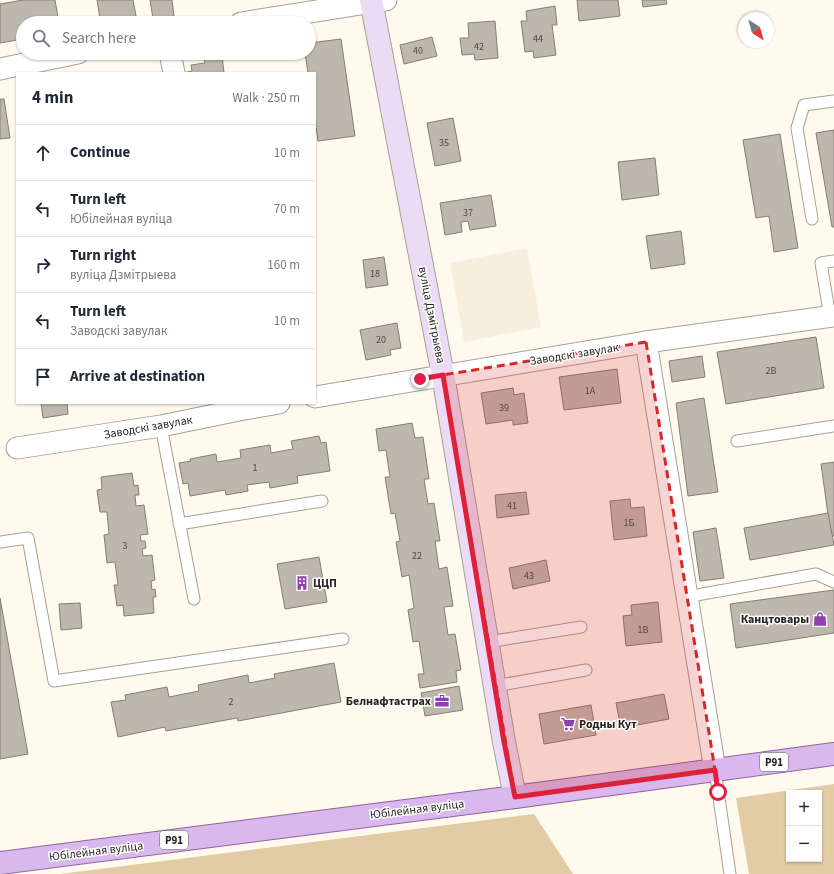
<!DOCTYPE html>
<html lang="en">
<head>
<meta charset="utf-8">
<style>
  body { margin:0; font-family:"Source Sans 3",sans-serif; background:#f2f2f3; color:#1f2937 }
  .controls { position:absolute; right:12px; bottom:12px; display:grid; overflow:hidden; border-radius:0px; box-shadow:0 1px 3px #0004 }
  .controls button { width:36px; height:36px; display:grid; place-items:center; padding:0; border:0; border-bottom:1px solid #e0e1e3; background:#fff; color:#1f2937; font:20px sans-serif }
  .compass { position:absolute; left:738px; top:12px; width:36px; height:36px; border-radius:50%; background:#fff; box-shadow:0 1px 3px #0004; rotate:143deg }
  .stop { position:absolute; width:12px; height:12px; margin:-9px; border:3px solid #e11d48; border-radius:50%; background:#fff }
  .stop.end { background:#e11d48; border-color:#fff; box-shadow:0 1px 4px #0008 }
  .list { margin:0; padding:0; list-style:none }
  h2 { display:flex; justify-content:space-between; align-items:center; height:52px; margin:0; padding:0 16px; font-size:17px }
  h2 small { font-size:13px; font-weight:400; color:#747a83 }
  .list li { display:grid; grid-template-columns:26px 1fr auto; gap:12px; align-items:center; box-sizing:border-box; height:56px; padding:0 16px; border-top:1px solid #e0e1e3 }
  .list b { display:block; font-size:15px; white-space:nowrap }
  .list p { margin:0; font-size:13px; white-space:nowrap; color:#747a83 }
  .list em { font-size:13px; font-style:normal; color:#747a83 }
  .icon { flex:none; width:22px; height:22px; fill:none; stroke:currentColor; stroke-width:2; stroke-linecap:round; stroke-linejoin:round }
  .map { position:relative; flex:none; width:834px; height:874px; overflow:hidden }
  .search { position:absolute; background:#fff; box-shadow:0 1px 3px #0004; left:16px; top:16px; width:300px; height:44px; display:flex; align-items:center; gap:10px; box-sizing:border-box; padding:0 14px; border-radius:22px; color:#747a83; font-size:15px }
  .panel { position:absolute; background:#fff; box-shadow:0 1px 3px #0004; left:16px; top:72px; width:300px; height:332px; border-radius:0px }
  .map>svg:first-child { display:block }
  .built { fill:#f8eedd }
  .green { fill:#e2cca6; fill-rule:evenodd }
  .building { fill:#bdb8ae; stroke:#847e75 }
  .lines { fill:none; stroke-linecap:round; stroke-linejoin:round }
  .lane-casing { stroke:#a6a096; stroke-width:13 }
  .street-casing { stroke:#a6a096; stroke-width:23 }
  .secondary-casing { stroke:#a6a096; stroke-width:24 }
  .primary-casing { stroke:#8b649c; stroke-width:24 }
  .lane { stroke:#fff; stroke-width:11 }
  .street { stroke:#fff; stroke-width:21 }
  .secondary { stroke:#ecdbf5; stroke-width:22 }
  .primary { stroke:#dab7ec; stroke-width:22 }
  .route { stroke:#e11d48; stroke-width:5 }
  .marked { fill:#d62828; fill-opacity:0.2; stroke:#d62828; stroke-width:3; stroke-dasharray:8 5; stroke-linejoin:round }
  .labels { text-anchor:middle; stroke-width:3; stroke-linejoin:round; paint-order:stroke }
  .number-label { font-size:10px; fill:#4c4944 }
  .shield { fill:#fff; stroke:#676663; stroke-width:1 }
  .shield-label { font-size:11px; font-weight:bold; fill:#262420 }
  .street-label { font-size:12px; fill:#262420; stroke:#fff }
  .poi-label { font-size:12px; font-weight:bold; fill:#262420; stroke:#fff; text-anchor:start }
</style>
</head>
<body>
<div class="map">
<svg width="834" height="874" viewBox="0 0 834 874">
  <rect width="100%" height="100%" fill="#fff9ee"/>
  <path class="built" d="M527,248L541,327L464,342L450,263Z"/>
  <g class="green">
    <path d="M834,784V874H749L736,798ZM789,793H819V859H789Z"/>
    <path d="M534,814L573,874H60Z"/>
  </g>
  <g class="building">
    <path d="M23,0H55L59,23H23V39L0,43V4Z"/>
    <path d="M97,0H133L137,21L114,23L113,17L100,19Z"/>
    <path d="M150,0H172L174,16L153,19Z"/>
    <path d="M577,0H618L620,16L579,21Z"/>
    <path d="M642,0H666L667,4L643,7Z"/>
    <path d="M555,6L557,25H552L556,55L534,58L533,51L525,52L521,21H527L526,11Z"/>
    <path d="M495,21L498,58L475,60L474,54L462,55L460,38H469L468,23Z"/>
    <path d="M432,37L437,56L404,64L400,45Z"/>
    <path d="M341,39L355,136L318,141L315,120V73H308L305,53H309V43Z"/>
    <path d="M222,55L224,73H183L192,71L191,65L205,63L204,57Z"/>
    <path d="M0,99H4L10,138L0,139Z"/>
    <path d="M453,118L461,161L435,166L427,123Z"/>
    <path d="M834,130V227H832L816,133Z"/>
    <path d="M780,134L798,248L774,252L769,216L756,218L743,140Z"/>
    <path d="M655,158L659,195L622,200L618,162Z"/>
    <path d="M491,195L496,226L470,230L468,221L461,222L462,232L445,235L440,203Z"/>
    <path d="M681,231L685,264L651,269L646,236Z"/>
    <path d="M384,257L388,285L366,288L363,260Z"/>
    <path d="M397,323L401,348L390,350L391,355L366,360L360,330Z"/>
    <path d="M816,337L824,388L726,404L717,352Z"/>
    <path d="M702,356L705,377L672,382L669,361Z"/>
    <path d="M617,369L621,403L564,410L559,377Z"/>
    <path d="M513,388L514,395L524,393L528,423L513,425V420L486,424L481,393Z"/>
    <path d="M704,398L718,492L688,496L676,403Z"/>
    <path d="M41,403H67L68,414L43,418Z"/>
    <path d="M412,423L415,438L423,437L429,479H424L428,504L434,503L440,541H435L439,569L447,567L453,606L444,607L448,635L455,634L461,670L456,671L457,682L420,688L418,674H424L419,641L413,642L408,610L414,608L409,575L402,577L396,542L400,541L395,513L391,514L385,477H390L386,450L379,451L376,429Z"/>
    <path d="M319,436L321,443L326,442L330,471L297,476L298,483L270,488L269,482L247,485L248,491L226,495L225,490L190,496L188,483L183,484L179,463L191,461L190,459L216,454L217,462L241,458L240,450L270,445L271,453L293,449L291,441Z"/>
    <path d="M834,462V536H831L821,464Z"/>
    <path d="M132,473L134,486L138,485L139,495H135L136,506L144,505L148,534L140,535L141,541H145L146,548L142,549L143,556L152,555L155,580L151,581L152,590L155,589L156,597H153L154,613L124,616L123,605L117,606L114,585H118L115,562L107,563L104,535L109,534L107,512H100L97,490L102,489L101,477Z"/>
    <path d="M526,492L529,514L497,518L495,495Z"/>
    <path d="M630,499L631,508L644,507L647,536L614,540L610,501Z"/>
    <path d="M828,513L834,545L750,560L744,528Z"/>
    <path d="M716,528L724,578L700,581L693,532Z"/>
    <path d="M319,557L327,602L285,609L277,564Z"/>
    <path d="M546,560L550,581L513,589L509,568Z"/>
    <path d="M834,590V633L736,648L730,604Z"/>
    <path d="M0,598L28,754L0,759Z"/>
    <path d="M658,602L662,642L626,646L623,616L632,615L631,605Z"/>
    <path d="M80,603L82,628L61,630L59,604Z"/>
    <path d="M334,663L341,702L238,721L237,718L166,731L165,727L118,737L111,702L126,700L125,695L167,687L169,697L199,691L198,685L248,675L249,683L275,678L274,674Z"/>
    <path d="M459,686L463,710L425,716L421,693Z"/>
    <path d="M664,694L669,719L621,728L616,703Z"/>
    <path d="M591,705L596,735L544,744L539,714Z"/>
  </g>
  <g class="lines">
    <defs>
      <g id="lane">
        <path d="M812,219L797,128L804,105L834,101"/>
        <path d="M830,317L821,263L834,261"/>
        <path d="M161,426L194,599"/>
        <path d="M737,441L834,426"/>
        <path d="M179,524L322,501"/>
        <path d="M0,542L28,538L54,681L343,639"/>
        <path d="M687,598L702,594L816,574L834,582"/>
        <path d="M488,642L581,627"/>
        <path d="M495,686L586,670"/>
        <path d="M715,770L730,874"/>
      </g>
      <g id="street">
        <path d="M241,23L386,0"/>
        <path d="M170,53L174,73"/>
        <path d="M0,69L78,53"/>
        <path d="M646,342L715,770"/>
        <path d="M315,397L646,342L834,316"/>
        <path d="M17,448L161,426L239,410L279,403"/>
      </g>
      <path id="secondary" d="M371,0L443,375L504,742L515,797"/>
      <path id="primary" d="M0,863L515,797L834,754"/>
    </defs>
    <use href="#lane" class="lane-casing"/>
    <use href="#street" class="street-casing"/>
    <use href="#secondary" class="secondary-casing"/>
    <use href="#primary" class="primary-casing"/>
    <use href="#lane" class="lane"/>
    <use href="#street" class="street"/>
    <use href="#secondary" class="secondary"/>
    <use href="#primary" class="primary"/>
  </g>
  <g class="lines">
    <path class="route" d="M420,379L443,375L504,742L515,797L715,770L718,792"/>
  </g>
  <path class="marked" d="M646,342L715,770L515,797L443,375Z"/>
  <defs>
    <symbol id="building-bare" viewBox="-9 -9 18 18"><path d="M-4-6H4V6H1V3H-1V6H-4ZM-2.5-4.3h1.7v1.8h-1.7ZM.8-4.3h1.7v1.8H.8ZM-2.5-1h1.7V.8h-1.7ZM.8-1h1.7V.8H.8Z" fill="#8f41b1" stroke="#fff" stroke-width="2.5" paint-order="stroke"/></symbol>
    <symbol id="shop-bare" viewBox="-9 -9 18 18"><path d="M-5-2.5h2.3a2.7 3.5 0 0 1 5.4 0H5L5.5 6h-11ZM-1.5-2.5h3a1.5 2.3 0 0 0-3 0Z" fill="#8f41b1" stroke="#fff" stroke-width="2.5" paint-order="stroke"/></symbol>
    <symbol id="office-bare" viewBox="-9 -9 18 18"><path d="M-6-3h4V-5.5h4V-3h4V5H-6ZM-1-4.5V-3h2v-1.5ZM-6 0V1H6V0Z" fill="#8f41b1" stroke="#fff" stroke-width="2.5" paint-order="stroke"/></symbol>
    <symbol id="supermarket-bare" viewBox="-9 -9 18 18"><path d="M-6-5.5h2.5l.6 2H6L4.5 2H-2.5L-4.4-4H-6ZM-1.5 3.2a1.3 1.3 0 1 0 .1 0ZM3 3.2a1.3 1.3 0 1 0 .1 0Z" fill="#8f41b1" stroke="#fff" stroke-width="2.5" paint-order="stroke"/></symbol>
  </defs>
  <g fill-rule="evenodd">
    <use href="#building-bare" x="292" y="573" width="20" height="20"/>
    <use href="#shop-bare" x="810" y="609" width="20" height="20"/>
    <use href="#office-bare" x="432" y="691" width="20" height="20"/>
    <use href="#supermarket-bare" x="558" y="714" width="20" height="20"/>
  </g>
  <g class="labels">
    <g class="number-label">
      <text x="538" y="42">44</text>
      <text x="479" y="50">42</text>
      <text x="418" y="54">40</text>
      <text x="444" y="146">35</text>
      <text x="468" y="216">37</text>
      <text x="375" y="277">18</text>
      <text x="381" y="343">20</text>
      <text x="771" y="374">2В</text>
      <text x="590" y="394">1А</text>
      <text x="504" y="411">39</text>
      <text x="255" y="471">1</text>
      <text x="512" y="509">41</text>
      <text x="629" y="526">1Б</text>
      <text x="125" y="549">3</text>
      <text x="417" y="559">22</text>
      <text x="529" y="579">43</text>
      <text x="643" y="633">1В</text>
      <text x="231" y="705">2</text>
    </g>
    <g class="shield">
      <rect x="760" y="753" width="28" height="18" rx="3"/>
      <rect x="160" y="831" width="28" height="18" rx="3"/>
    </g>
    <g class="shield-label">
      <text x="774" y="766">Р91</text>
      <text x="174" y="844">Р91</text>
    </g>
    <g class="street-label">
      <text transform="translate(432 315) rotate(79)" y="4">вуліца Дзмітрыева</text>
      <text transform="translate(574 354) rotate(-9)" y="4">Заводскі завулак</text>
      <text transform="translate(148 427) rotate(-10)" y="4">Заводскі завулак</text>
      <text transform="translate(417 809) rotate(-7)" y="4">Юбілейная вуліца</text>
      <text transform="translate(96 851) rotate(-7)" y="4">Юбілейная вуліца</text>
    </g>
    <g class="poi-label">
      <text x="313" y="587">ЦЦП</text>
      <text x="809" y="623" text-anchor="end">Канцтовары</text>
      <text x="431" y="705" text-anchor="end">Белнафтастрах</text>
      <text x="579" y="728">Родны Кут</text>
    </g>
  </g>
</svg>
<div class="controls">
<button>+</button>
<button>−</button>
</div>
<svg class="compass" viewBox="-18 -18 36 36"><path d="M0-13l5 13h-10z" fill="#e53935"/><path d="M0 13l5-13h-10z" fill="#747a83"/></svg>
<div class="stop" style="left:718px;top:792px"></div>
<div class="stop end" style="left:420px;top:379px"></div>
<div class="search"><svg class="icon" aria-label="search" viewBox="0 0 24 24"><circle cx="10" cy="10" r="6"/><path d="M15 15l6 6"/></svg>Search here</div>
<section class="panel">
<h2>4 min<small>Walk · 250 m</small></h2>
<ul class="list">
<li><svg class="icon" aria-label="ahead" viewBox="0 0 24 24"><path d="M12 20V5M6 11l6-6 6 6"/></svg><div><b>Continue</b></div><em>10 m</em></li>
<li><svg class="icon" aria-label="left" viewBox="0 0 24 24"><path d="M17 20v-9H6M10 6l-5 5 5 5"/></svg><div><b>Turn left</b><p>Юбілейная вуліца</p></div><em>70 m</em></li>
<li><svg class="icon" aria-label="right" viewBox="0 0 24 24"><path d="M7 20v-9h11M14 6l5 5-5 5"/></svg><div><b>Turn right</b><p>вуліца Дзмітрыева</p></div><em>160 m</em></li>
<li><svg class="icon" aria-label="left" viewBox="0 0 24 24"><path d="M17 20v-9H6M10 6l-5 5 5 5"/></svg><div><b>Turn left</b><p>Заводскі завулак</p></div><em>10 m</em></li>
<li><svg class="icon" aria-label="arrive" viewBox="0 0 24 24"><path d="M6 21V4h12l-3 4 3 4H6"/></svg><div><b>Arrive at destination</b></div></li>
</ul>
</section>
</div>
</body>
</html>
